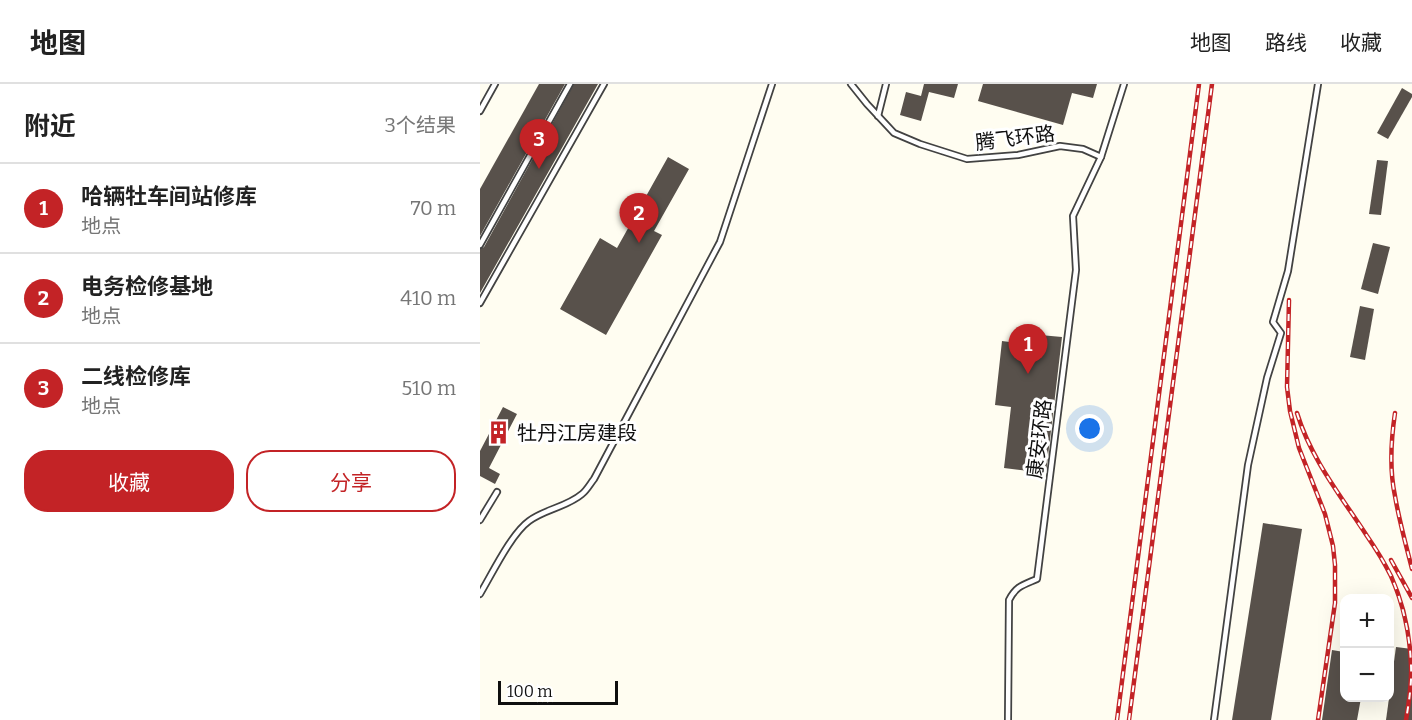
<!DOCTYPE html>
<html lang="zh">
<head>
<meta charset="utf-8">
<style>
  body { margin:0; font-family:Bitter,"Noto Sans SC",serif; background:#f6f6f6; color:#222 }
  .controls { position:absolute; right:18px; bottom:18px; display:grid; overflow:hidden; border-radius:12px; box-shadow:0 6px 24px #0002 }
  .controls button { width:54px; height:54px; display:grid; place-items:center; padding:0; border:0; border-bottom:2px solid #e0e0e0; background:#fff; color:#222; font:30px sans-serif }
  .scale { position:absolute; left:18px; bottom:15px; width:120px; box-sizing:border-box; padding-left:6px; border:3px solid #0f0f0f; border-top:0; font-size:16px; line-height:21px; white-space:nowrap; color:#0f0f0f; -webkit-text-stroke:4px #fff; paint-order:stroke }
  .you { position:absolute; left:610px; top:345px; width:21px; height:21px; margin:-15px; border:4px solid #fff; border-radius:50%; background:#1a73e8; box-shadow:0 0 0 9px #1a73e833 }
  .badge { display:grid; place-items:center; width:39px; height:39px; border-radius:50%; background:#c32326; color:#fff; font-size:20px; font-weight:700 }
  .pin { position:absolute; translate:-50% -50px; filter:drop-shadow(0 2px 3px #0008) }
  .pin::after { content:''; position:absolute; top:32px; width:21px; height:18px; background:inherit; clip-path:polygon(0 0,100% 0,50% 100%) }
  .list { margin:0; padding:0; list-style:none }
  h2 { display:flex; justify-content:space-between; align-items:center; height:78px; margin:0; padding:0 24px; font-size:26px }
  h2 small { font-size:20px; font-weight:400; color:#767676 }
  .list li { display:grid; grid-template-columns:39px 1fr auto; gap:18px; align-items:center; box-sizing:border-box; height:90px; padding:0 24px; border-top:2px solid #e0e0e0 }
  .list b { display:block; font-size:22px; white-space:nowrap }
  .list p { margin:0; font-size:20px; white-space:nowrap; color:#767676 }
  .list em { font-size:20px; font-style:normal; color:#767676 }
  .actions { display:flex; gap:12px; padding:18px 24px }
  .actions a { flex:1; padding:14px 0; border:2px solid #c32326; border-radius:24px; text-align:center; font-size:21px; color:#c32326 }
  .actions .main { background:#c32326; color:#fff }
  .map { position:relative; flex:none; width:932px; height:636px; overflow:hidden }
  header { display:flex; align-items:center; gap:36px; box-sizing:border-box; height:84px; padding:0 30px; background:#fff; border-bottom:2px solid #e0e0e0 }
  header strong { font-size:28px }
  nav { display:flex; gap:33px; margin-inline-start:auto; font-size:21px }
  main { display:flex }
  aside { flex:1; background:#fff }
  .map>svg:first-child { display:block }
  .building { fill:#58514b }
  .lines { fill:none; stroke-linecap:round; stroke-linejoin:round }
  .service-casing { stroke:#424242; stroke-width:8 }
  .service { stroke:#fff; stroke-width:4.5 }
  .rail-casing { stroke:#c32326; stroke-width:4.5 }
  .rail { stroke:#fff; stroke-width:2; stroke-dasharray:7; stroke-linecap:butt }
  .labels { text-anchor:middle; stroke-width:6; stroke-linejoin:round; paint-order:stroke }
  .street-label { font-size:20px; fill:#0f0f0f; stroke:#fff }
  .poi-label { font-size:20px; fill:#0f0f0f; stroke:#fff; text-anchor:start }
</style>
</head>
<body>
<header>
<strong>地图</strong>
<nav><a>地图</a><a>路线</a><a>收藏</a></nav>
</header>
<main>
<aside>
<h2>附近<small>3个结果</small></h2>
<ul class="list">
<li><span class="badge">1</span><div><b>哈辆牡车间站修库</b><p>地点</p></div><em>70 m</em></li>
<li><span class="badge">2</span><div><b>电务检修基地</b><p>地点</p></div><em>410 m</em></li>
<li><span class="badge">3</span><div><b>二线检修库</b><p>地点</p></div><em>510 m</em></li>
</ul>
<div class="actions"><a class="main">收藏</a><a>分享</a></div>
</aside>
<div class="map">
<svg width="932" height="636" viewBox="0 0 932 636">
  <rect width="100%" height="100%" fill="#fffdf1"/>
  <g class="building">
    <path d="M59,0H85L0,152V105Z"/>
    <path d="M94,0H118L0,209V165L4,163Z"/>
    <path d="M444,0H478L474,14L449,8L441,37L420,31L426,8L441,12Z"/>
    <path d="M503,0H617L613,14L592,9L583,41L498,17Z"/>
    <path d="M922,4L932,10V13L908,55L897,49Z"/>
    <path d="M188,73L209,85L174,147L182,151L126,251L80,225L120,154L137,164Z"/>
    <path d="M897,76L908,77L901,131L889,130Z"/>
    <path d="M893,159L910,163L898,210L881,205Z"/>
    <path d="M880,222L894,225L885,276L870,273Z"/>
    <path d="M538,249L582,253L566,389L524,384L531,323L515,321L522,257L537,259Z"/>
    <path d="M23,323L37,330L9,384L20,390L15,400L0,392V367Z"/>
    <path d="M783,439L822,445L791,636H752Z"/>
    <path d="M916,563L932,565V636H906Z"/>
    <path d="M852,566L864,568V614H881L877,636H842Z"/>
  </g>
  <g class="lines">
    <defs>
      <g id="service">
        <path d="M371,0L387,20L414,49L440,60L487,75L538,71L580,62L603,65L621,73"/>
        <path d="M0,27L15,0"/>
        <path d="M398,32L406,0"/>
        <path d="M0,161L90,0"/>
        <path d="M0,219L124,0"/>
        <path d="M0,436L17,408"/>
        <path d="M0,510C12,490 31,450 49,437C65,425 87,423 102,410C107,406 110,400 114,395L240,158L292,0"/>
        <path d="M528,636L529,516C536,502 543,501 557,495L596,186L593,132L621,73L644,0"/>
        <path d="M734,636L768,381L787,294L801,249L793,238L808,187L838,0"/>
      </g>
    </defs>
    <use href="#service" class="service-casing"/>
    <use href="#service" class="service"/>
    <defs>
      <g id="rail">
        <path d="M809,216L807,303L810,327L819,364L845,430L853,462L855,481V519L838,636"/>
        <path d="M817,329C831,375 861,412 887,452C896,465 904,478 911,492C923,519 930,552 931,581C932,599 929,618 926,636"/>
        <path d="M915,329C911,356 909,384 915,412C919,436 926,461 932,485"/>
        <path d="M911,476L932,514"/>
        <path d="M637,636L719,0"/>
        <path d="M649,636L732,0"/>
      </g>
    </defs>
    <use href="#rail" class="rail-casing"/>
    <use href="#rail" class="rail"/>
  </g>
  <defs>
    <symbol id="building-bare" viewBox="-9 -9 18 18"><path d="M-4-6H4V6H1V3H-1V6H-4ZM-2.5-4.3h1.7v1.8h-1.7ZM.8-4.3h1.7v1.8H.8ZM-2.5-1h1.7V.8h-1.7ZM.8-1h1.7V.8H.8Z" fill="#c32326" stroke="#fff" stroke-width="2.5" paint-order="stroke"/></symbol>
  </defs>
  <g fill-rule="evenodd">
    <use href="#building-bare" x="2" y="332" width="33" height="33"/>
  </g>
  <g class="labels">
    <g class="street-label">
      <text transform="translate(535 54) rotate(-7)" y="7">腾飞环路</text>
      <text transform="translate(559 355) rotate(-83)" y="7">康安环路</text>
    </g>
    <g class="poi-label">
      <text x="37" y="356">牡丹江房建段</text>
    </g>
  </g>
</svg>
<div class="controls">
<button>+</button>
<button>−</button>
</div>
<div class="scale">100 m</div>
<div class="you"></div>
<div class="pin badge" style="left:548px;top:290px">1</div>
<div class="pin badge" style="left:159px;top:159px">2</div>
<div class="pin badge" style="left:59px;top:85px">3</div>
</div>
</main>
</body>
</html>
